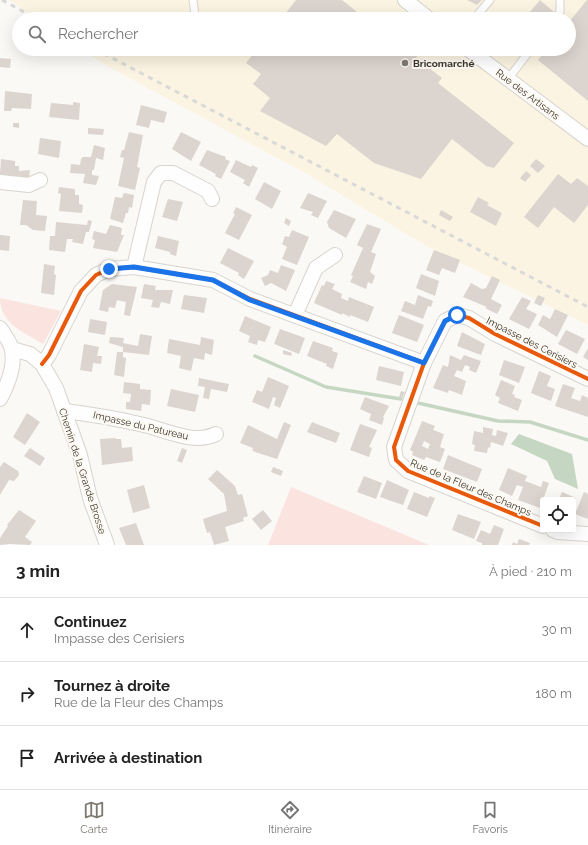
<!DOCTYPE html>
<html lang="fr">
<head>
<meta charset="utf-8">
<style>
  body { margin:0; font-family:Raleway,sans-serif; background:#f2f2f2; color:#222 }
  .controls { position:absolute; right:12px; bottom:12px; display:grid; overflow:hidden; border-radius:4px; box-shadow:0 4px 16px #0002 }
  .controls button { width:36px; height:36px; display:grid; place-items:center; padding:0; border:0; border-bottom:1px solid #e0e0e0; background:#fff; color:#222; font:20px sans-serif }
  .stop { position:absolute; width:12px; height:12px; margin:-9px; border:3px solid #1a73e8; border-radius:50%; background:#fff }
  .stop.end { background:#1a73e8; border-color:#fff; box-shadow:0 1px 4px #0008 }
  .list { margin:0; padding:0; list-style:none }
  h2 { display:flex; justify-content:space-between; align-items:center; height:52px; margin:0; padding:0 16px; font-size:17px }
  h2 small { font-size:13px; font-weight:400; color:#767676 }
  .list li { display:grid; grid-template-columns:26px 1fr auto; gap:12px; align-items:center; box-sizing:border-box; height:64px; padding:0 16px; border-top:1px solid #e0e0e0 }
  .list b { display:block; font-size:15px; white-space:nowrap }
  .list p { margin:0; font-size:13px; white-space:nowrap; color:#767676 }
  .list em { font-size:13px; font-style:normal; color:#767676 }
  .icon { flex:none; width:22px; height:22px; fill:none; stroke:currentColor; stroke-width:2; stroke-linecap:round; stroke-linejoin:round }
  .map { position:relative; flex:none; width:588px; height:545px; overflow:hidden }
  .search { position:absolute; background:#fff; box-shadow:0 4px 16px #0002; left:12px; right:12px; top:12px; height:44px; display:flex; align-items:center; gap:10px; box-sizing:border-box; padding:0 14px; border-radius:22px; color:#767676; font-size:15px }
  .sheet { height:244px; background:#fff }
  nav { display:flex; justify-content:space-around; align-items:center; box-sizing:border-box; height:56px; border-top:1px solid #e0e0e0; background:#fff; font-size:11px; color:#767676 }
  nav a { display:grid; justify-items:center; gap:2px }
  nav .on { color:#7e7a71 }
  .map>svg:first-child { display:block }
  .built { fill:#fcf4e2 }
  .green { fill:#fbe3df }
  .water { fill:#c5d7c2 }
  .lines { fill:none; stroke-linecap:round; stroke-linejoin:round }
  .stream { stroke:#c5d7c2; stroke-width:3.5 }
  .building { fill:#dcd4ce; fill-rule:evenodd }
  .lane-casing { stroke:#d8d4ce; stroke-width:9 }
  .street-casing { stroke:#d8d4ce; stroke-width:16 }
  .lane { stroke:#fefefe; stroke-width:7 }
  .street { stroke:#fefefe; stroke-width:14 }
  .rail { stroke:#d9d9d7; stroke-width:3; stroke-dasharray:5 5; stroke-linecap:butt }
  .cycleway-casing { stroke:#fdfaf4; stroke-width:6 }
  .cycleway { stroke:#e8590c; stroke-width:4 }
  .route { stroke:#1a73e8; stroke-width:5 }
  .poi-dot { fill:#7e7a71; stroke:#fdfaf4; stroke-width:1.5 }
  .labels { text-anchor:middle; stroke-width:4; stroke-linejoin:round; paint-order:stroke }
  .poi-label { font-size:10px; font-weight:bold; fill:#3b352a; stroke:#fdfaf4; text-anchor:start }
  .street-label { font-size:10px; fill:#3b352a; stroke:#fdfaf4 }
</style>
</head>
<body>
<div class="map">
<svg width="588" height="545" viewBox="0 0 588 545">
  <rect width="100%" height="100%" fill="#fbf9f6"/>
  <path class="built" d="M9,0H588V325L428,247L305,173L107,66L82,49H569V19H37Z"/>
  <g class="green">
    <path d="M0,298L61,311L43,344C24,332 0,324 0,298Z"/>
    <path d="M291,487L429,545H268Z"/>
  </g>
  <path class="water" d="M519,434L572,454L578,489L555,479L547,461L511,444Z"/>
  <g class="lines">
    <g class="stream">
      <path d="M255,356L326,387L401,399"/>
      <path d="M418,403L498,421L530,422L588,440"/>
    </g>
  </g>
  <g class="building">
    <path d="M296,0H342L366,19H281Z"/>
    <path d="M467,0H482L477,5Z"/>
    <path d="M540,0L554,12L548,19H524Z"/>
    <path d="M587,0H588V101L538,60L547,49H569V22Z"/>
    <path d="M257,49H416L420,52L416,58L442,78L438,83L514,143L494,168L486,166L452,139L421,179L374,163L337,134L326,146L260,111L270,98L253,84L261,74L246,63Z"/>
    <path d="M0,58L11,59L10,68L0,67Z"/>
    <path d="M5,91L32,94L31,109L12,108L11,111H4Z"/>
    <path d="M73,102L80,103L79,120L49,117L51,103L73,105Z"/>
    <path d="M141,105L167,112L164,123L151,120L149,128L136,125Z"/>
    <path d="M13,123H19V128L13,127Z"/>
    <path d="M88,128L104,129L103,135L88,134Z"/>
    <path d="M129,132L143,135L137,167L140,168L135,190L118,186L124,158L120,157L122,150H124Z"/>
    <path d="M181,132L201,142L191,161L172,149Z"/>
    <path d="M40,138L61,141L59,158L38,154Z"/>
    <path d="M94,145L105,148L103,160L96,158L94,170H92V175L99,176L96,185L83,183L85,174L70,173L71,164L80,165L81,159L83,157H91Z"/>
    <path d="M207,150L226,157L225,159L230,161L221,179L215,176L216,174L199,165Z"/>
    <path d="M1,159L15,161V166H19V171L30,170L29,178L0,174Z"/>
    <path d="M536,159L545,166L538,173L530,166Z"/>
    <path d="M236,160L251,167L252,165L258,168L249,187L243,183L245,180L230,172Z"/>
    <path d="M526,171L531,175L525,182L520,178Z"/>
    <path d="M558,174L571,184L577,178L588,186V205L574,223L554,207L538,228L524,217Z"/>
    <path d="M264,182L281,191L272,209L255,199Z"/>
    <path d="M59,187L75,189V195H79V204L83,205L82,213L59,211L61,194L58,193Z"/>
    <path d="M124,193L134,195L132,208L129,207L128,213H126L123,223L110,219L115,197L122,198Z"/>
    <path d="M308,193L327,201L318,218L311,215L313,212L300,208Z"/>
    <path d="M478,197L489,203L487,205L502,213L496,226L470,212Z"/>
    <path d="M168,199L183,202L177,221L162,217Z"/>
    <path d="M23,200L37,201L36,215L47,216L45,231L33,230L26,225H20Z"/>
    <path d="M236,207L252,215L239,240L225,233L235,214L233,213Z"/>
    <path d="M334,210L356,219L346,238L329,228L327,222Z"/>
    <path d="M441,210L453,217L450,221L439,215Z"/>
    <path d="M286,218L291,221L289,226L284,223Z"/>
    <path d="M88,220L92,221L89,232H86L83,244L72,242L73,239H67L65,252L49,250L50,236H55L56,222L87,225Z"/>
    <path d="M367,224L381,229L371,252L376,254L370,272L375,276L372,284L368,282L366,289L350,282L353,276L351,275L363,248L357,245Z"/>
    <path d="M110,225L122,228L121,235H124L117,252L93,248L95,240L92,239L94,231L106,234Z"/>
    <path d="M292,230L309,237L297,265L282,259L287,247L282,244L285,236L289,237Z"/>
    <path d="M0,235L10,236L9,251L0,250Z"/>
    <path d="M158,236L179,241L176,256L170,254V252L155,248Z"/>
    <path d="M228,248L254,261L244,279L238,275L239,273L220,263Z"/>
    <path d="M434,250L460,260L455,273L442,268L439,275L426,270Z"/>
    <path d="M44,264L55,266L54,274L56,275L54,295L41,293Z"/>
    <path d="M281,265L295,270L286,291L271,283L265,286L261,278L268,275L270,270L278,273Z"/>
    <path d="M421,274L439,281L435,296L416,288Z"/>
    <path d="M492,276L500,280L491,299L502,305L497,314L485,308L487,307L463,297L471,283L482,289L486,288Z"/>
    <path d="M326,281L335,284L332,289L342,294L341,298L348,301L349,297L374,307L368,322L350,315V317L342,313V315L314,303L322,285L324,286Z"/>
    <path d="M112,284L137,287L130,316L124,315L126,302L117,300L115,308L109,307L108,312L99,310L103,290Z"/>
    <path d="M144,284L156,286L155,290H173L170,304L161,302L159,308L151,307L153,300L141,298Z"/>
    <path d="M184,295L207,298L204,313L181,309Z"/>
    <path d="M418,295L433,301L431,307L428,306L423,319L401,311L405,301L415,305Z"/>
    <path d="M538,295L545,298L541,306L534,303Z"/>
    <path d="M522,297L531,301L526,309L537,314L529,329L509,319Z"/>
    <path d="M555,309L568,315L557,337L538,325L543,315L550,319Z"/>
    <path d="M399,315L424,325L417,342L392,333Z"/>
    <path d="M245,316L271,327L265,342L258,340L257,345L248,342L250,336L239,331Z"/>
    <path d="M90,319L107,322L105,335L88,332Z"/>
    <path d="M280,329L305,338L299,354L274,344Z"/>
    <path d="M566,330L585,339L577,354L558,344Z"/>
    <path d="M462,332L485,344L481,355L457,346Z"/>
    <path d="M140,334L152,336L149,355L123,352V347L109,343L110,337L124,338L123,343L138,346Z"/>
    <path d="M201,337L214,340L212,355L205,353L204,360L194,358L191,371L179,368L181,356L167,353L169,339L200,345Z"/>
    <path d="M313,341L333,348L332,351L338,353L333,369L326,366L327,364L307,356Z"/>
    <path d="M84,344L99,347L97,356H102L101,364L93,363L92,372L80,370Z"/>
    <path d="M588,348V360L583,357Z"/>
    <path d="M283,350L292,353L291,356L283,354Z"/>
    <path d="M117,352H123V357L126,358L124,377L114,375Z"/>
    <path d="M450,355L461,360L464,355L481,361L476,373L469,370L470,367L465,365L462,372L457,370L454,376L466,381L462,395L449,390L448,393L433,388L443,365L448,367Z"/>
    <path d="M504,360L525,367L519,383L499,375Z"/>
    <path d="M379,366L404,372L401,386L376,380Z"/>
    <path d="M539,371L551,376L547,386L555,389L551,401L531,393Z"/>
    <path d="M268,377L289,386L280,408L274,405L276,398L273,397L269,409L252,402L257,390L262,392Z"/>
    <path d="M199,378L229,384L227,392L211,389L209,399L203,398L205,387L198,386Z"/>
    <path d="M501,380L515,386L512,394L515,395L514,397L522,400L518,411L498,403L500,398L495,395Z"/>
    <path d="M124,382L140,384V389L151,390L150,405L142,404L141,411L126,409V402H130L131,394L123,393Z"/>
    <path d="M563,384L575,388L571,398L580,401L582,395L588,398V417L555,406Z"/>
    <path d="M171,389L199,395L195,412L167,406Z"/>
    <path d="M401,391L405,392L402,398L399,397Z"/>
    <path d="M365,397L389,406L383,417L384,418L382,425L369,420L371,414L360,409Z"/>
    <path d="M27,413L40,422L25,445L13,437Z"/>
    <path d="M422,421L435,426L433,430L444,434L440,447L445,449L440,462L426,457L424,460L412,455L413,452L410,450ZM424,441L430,444L428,449L422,446Z"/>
    <path d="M284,422L291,425L277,459L255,452L252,450L253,448L240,443L248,425L277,439Z"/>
    <path d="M312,422L340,433L336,443L307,432Z"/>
    <path d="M360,424L377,430L369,447L372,448L369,457L350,450Z"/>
    <path d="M483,427L493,429L492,435L496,436L497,430L508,433L503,446L491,442L490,448L488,447L487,453L474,451L475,445L472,444L474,431L483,433Z"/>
    <path d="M115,438L116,439H121L122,448L132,447L133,461L102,465L100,439Z"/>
    <path d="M30,448L45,458L40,466L24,456Z"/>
    <path d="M182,448L187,450L182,463L177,461Z"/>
    <path d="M448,455L482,469L477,482L443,469Z"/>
    <path d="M4,462L18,471L19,475L14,481L9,480L0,495V467Z"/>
    <path d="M273,467L283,471L281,476L271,472Z"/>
    <path d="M508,468L527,476L525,481L541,487L543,481L549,483L540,508L518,500L523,487L517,485L512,496L499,490Z"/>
    <path d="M217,470L235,486L238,495L242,494L248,516L243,518L244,521L225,527L229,541L214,545L210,532L207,533L203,519L227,511L224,494L208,479Z"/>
    <path d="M364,476L382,483L376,499L357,492Z"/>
    <path d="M387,480L409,490L403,505L380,497Z"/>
    <path d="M144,485L150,508L133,513L127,490Z"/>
    <path d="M414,492L429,498V496L435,498L427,517L407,509Z"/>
    <path d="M562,492L576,498L573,504V500H552L553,497L559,499Z"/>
    <path d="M584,492L588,494V519L575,514Z"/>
    <path d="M19,510L36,521L25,537L32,542L30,545L10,544L17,532L10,544L0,545V538L8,526L7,525Z"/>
    <path d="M263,510L272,521L261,530L252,519Z"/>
    <path d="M458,514L481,522L474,539L452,530Z"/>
    <path d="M136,523L144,545H126L119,528Z"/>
    <path d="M494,525L504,529L498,545H482V543L476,541L481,530L490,534Z"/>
    <path d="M519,539L530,543L529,545H512L513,542L517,544Z"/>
  </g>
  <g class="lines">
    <defs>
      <g id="lane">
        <path d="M193,0L195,15"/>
        <path d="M474,19L490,0"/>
        <path d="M554,19L560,12V0"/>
        <path d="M508,79L531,49"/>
      </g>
      <g id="street">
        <path d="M405,0L429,19"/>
        <path d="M468,49L588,139"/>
        <path d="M0,182L29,185L40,180"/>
        <path d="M134,267L154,182L161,173H173L208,191L212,199"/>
        <path d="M295,315L316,268L335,255"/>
        <path d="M0,328C4,334 11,343 12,350C15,366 7,386 0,399"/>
        <path d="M12,349L30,354L42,364L56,388L80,455L90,498L107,545"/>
        <path d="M42,364L49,355L81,291L96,275L109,269L134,267L213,280L250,299L424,363"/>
        <path d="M64,411C91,414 118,419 144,425C166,430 194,445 216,434"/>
        <path d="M543,526L408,471L396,460L394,447L424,363L445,321L457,315L469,318L495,334L588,379"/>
        <path d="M553,530L558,532L588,534"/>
      </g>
    </defs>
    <use href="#lane" class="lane-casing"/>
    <use href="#street" class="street-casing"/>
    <use href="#lane" class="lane"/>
    <use href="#street" class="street"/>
    <g class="rail">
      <path d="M2,0L37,19"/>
      <path d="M95,49L588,307"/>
    </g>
    <defs>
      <g id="cycleway">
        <path d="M42,364L49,355L81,291L96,275L109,269L134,267L213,280L250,299L424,363"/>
        <path d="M543,526L408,471L396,460L394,447L424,363L445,321L457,315L469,318L495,334L588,379"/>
      </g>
    </defs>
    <use href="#cycleway" class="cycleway-casing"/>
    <use href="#cycleway" class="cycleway"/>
  </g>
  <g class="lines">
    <path class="route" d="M109,269L134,267L213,280L250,300L424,363L445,321L457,315"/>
  </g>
  <circle class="poi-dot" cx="405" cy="63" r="4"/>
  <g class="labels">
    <g class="poi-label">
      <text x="413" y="67">Bricomarché</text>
    </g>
    <g class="street-label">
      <text transform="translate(528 94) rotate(37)" y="4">Rue des Artisans</text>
      <text transform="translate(532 342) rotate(27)" y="4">Impasse des Cerisiers</text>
      <text transform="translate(141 425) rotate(13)" y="4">Impasse du Patureau</text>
      <text transform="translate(83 471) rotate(72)" y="4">Chemin de la Grande Brosse</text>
      <text transform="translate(471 487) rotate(23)" y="4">Rue de la Fleur des Champs</text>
    </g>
  </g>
</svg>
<div class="controls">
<button><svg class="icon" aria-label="locate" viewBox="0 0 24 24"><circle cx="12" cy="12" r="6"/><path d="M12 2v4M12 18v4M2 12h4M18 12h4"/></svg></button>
</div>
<div class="stop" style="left:457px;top:315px"></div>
<div class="stop end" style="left:109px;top:269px"></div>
<div class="search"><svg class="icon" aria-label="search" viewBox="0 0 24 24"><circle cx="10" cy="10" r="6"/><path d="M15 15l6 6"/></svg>Rechercher</div>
</div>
<section class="sheet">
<h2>3 min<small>À pied · 210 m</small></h2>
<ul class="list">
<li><svg class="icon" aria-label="ahead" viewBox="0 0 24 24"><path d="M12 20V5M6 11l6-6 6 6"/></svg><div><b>Continuez</b><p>Impasse des Cerisiers</p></div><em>30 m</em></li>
<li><svg class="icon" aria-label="right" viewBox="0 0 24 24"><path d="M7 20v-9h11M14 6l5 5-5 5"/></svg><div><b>Tournez à droite</b><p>Rue de la Fleur des Champs</p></div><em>180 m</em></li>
<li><svg class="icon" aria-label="arrive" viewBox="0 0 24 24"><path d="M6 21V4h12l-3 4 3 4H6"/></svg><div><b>Arrivée à destination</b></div></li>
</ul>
</section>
<nav>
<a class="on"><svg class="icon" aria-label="map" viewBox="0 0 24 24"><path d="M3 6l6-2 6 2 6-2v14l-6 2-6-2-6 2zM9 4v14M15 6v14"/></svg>Carte</a>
<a><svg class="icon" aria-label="directions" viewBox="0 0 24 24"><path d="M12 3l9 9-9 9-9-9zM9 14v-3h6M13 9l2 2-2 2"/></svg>Itinéraire</a>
<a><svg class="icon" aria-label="saved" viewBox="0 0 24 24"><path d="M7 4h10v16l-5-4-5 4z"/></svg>Favoris</a>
</nav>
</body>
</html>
